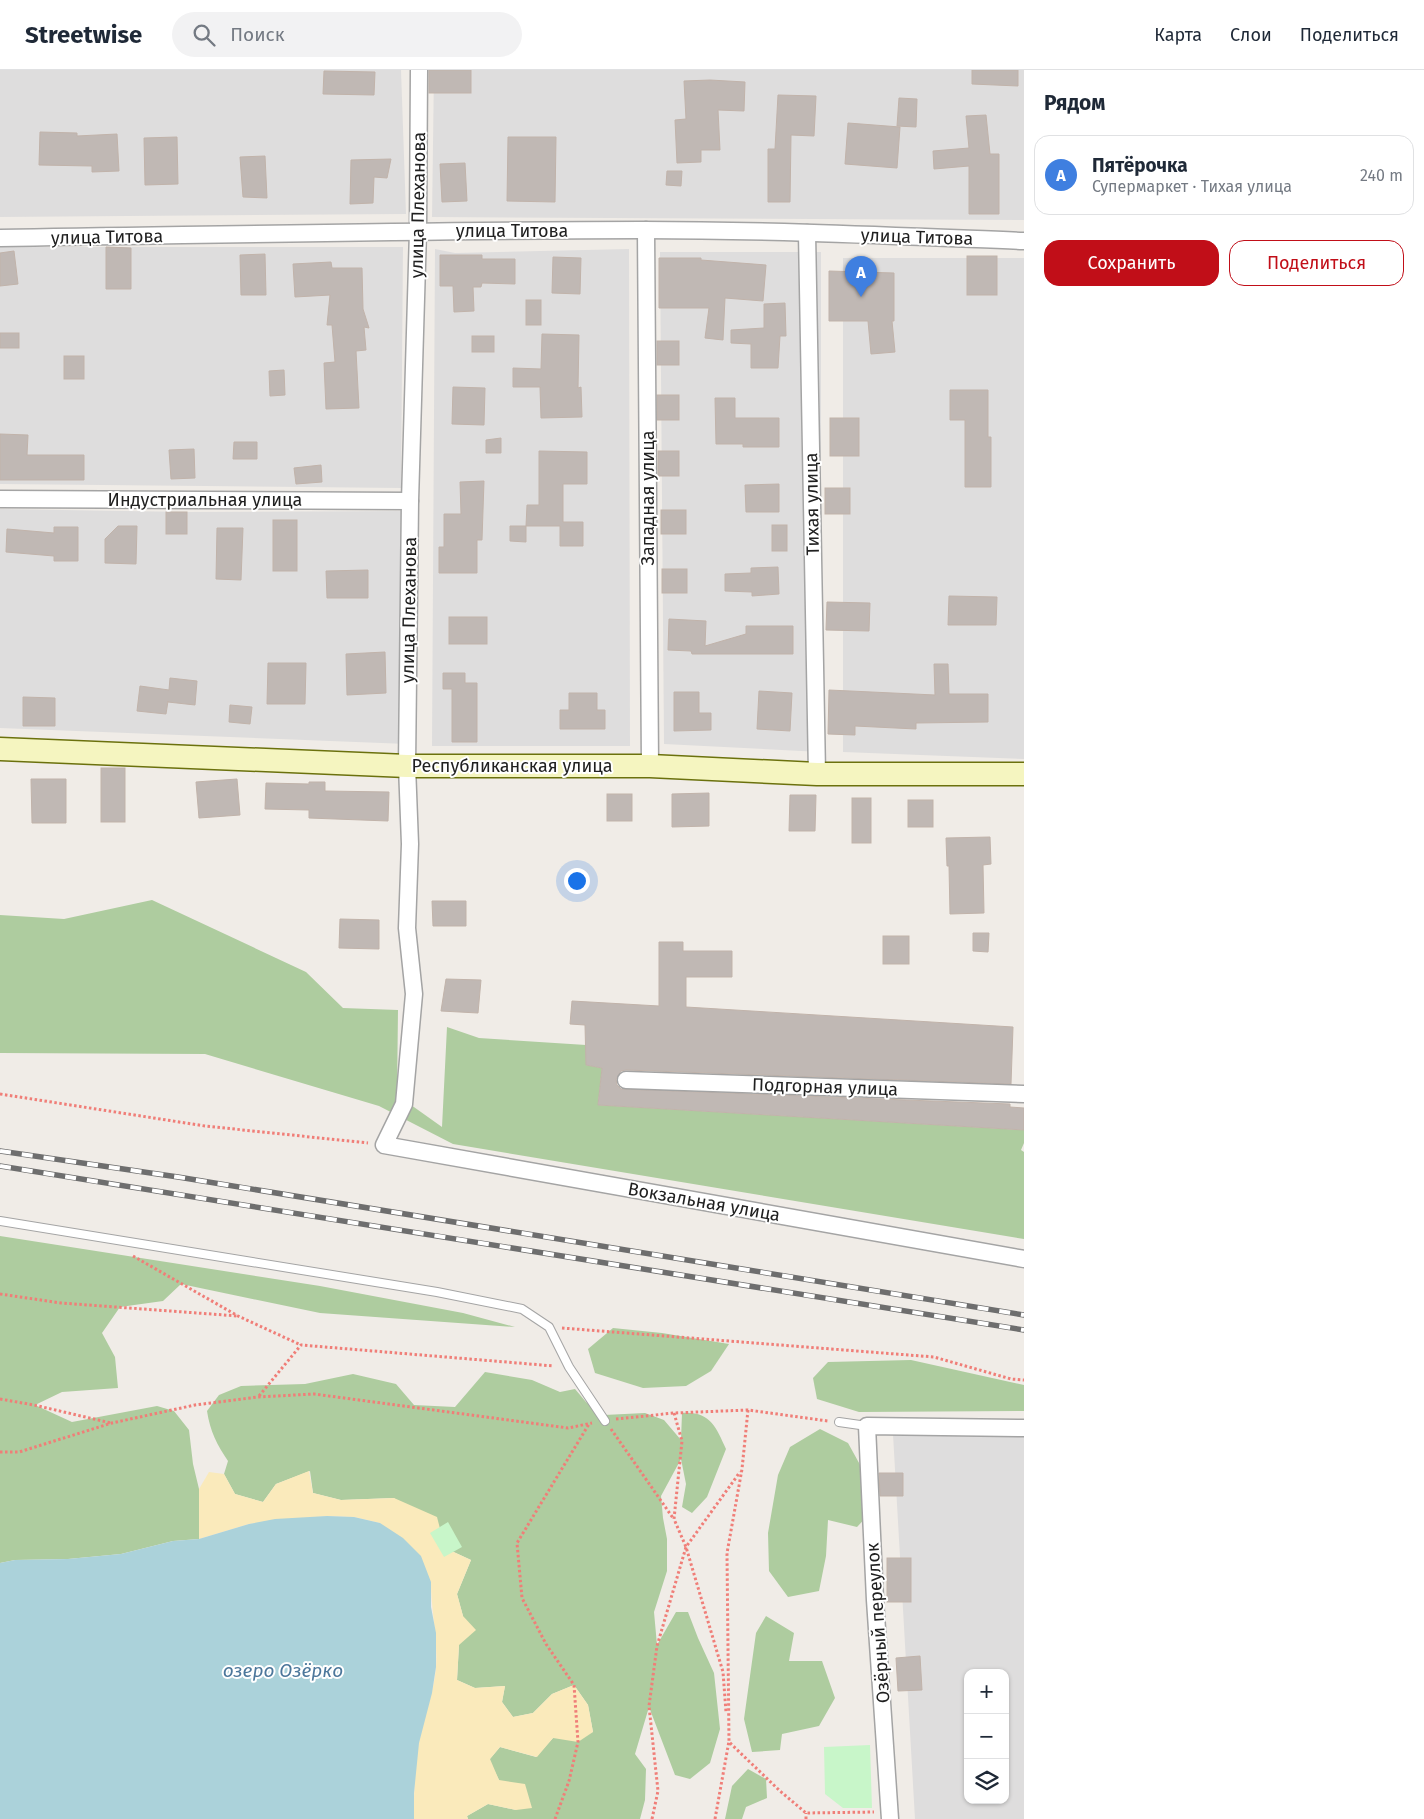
<!DOCTYPE html>
<html lang="ru">
<head>
<meta charset="utf-8">
<style>
  body { margin:0; font-family:"Fira Sans",sans-serif; background:#f2f2f3; color:#1f2937 }
  .controls { position:absolute; right:15px; bottom:15px; display:grid; overflow:hidden; border-radius:10px; box-shadow:0 1px 4px #0004 }
  .controls button { width:45px; height:45px; display:grid; place-items:center; padding:0; border:0; border-bottom:1px solid #e0e1e3; background:#fff; color:#1f2937; font:25px sans-serif }
  .you { position:absolute; left:576px; top:810px; width:18px; height:18px; margin:-12px; border:4px solid #fff; border-radius:50%; background:#1a73e8; box-shadow:0 0 0 8px #1a73e833 }
  .badge { display:grid; place-items:center; width:32px; height:32px; border-radius:50%; background:#c10e18; color:#fff; font-size:16px; font-weight:700 }
  .pin { position:absolute; translate:-50% -41px; filter:drop-shadow(0 1px 2px #0008) }
  .pin::after { content:''; position:absolute; top:26px; width:18px; height:15px; background:inherit; clip-path:polygon(0 0,100% 0,50% 100%) }
  .list { margin:0; padding:0; list-style:none }
  h2 { display:flex; justify-content:space-between; align-items:center; height:65px; margin:0; padding:0 20px; font-size:21px }
  h2 small { font-size:16px; font-weight:400; color:#747a83 }
  .list li { display:grid; grid-template-columns:32px 1fr auto; gap:15px; align-items:center; box-sizing:border-box; height:80px; margin:0 10px 10px; padding:0 10px; border:1px solid #e0e1e3; border-radius:15px }
  .list b { display:block; font-size:19px; white-space:nowrap }
  .list p { margin:0; font-size:16px; white-space:nowrap; color:#747a83 }
  .list em { font-size:16px; font-style:normal; color:#747a83 }
  .actions { display:flex; gap:10px; padding:15px 20px }
  .actions a { flex:1; padding:11px 0; border:1px solid #c10e18; border-radius:15px; text-align:center; font-size:18px; color:#c10e18 }
  .actions .main { background:#c10e18; color:#fff }
  .icon { flex:none; width:28px; height:28px; fill:none; stroke:currentColor; stroke-width:2; stroke-linecap:round; stroke-linejoin:round }
  .map { position:relative; flex:none; width:1024px; height:1749px; overflow:hidden }
  header { display:flex; align-items:center; gap:30px; box-sizing:border-box; height:70px; padding:0 25px; background:#fff; border-bottom:1px solid #e0e1e3 }
  header strong { font-size:24px }
  nav { display:flex; gap:28px; margin-inline-start:auto; font-size:18px }
  .search { width:350px; height:45px; background:#f2f2f3; display:flex; align-items:center; gap:12px; box-sizing:border-box; padding:0 18px; border-radius:28px; color:#747a83; font-size:19px }
  main { display:flex }
  aside { flex:1; background:#fff }
  .map>svg:first-child { display:block }
  .residential { fill:#dedddd; fill-rule:evenodd }
  .forest { fill:#aecc9f }
  .sand { fill:#faeabb }
  .park { fill:#c8f6c9 }
  .water { fill:#abd2da }
  .building { fill:#c0b8b4; stroke:#c1b3aa }
  .lines { fill:none; stroke-linecap:round; stroke-linejoin:round }
  .lane-casing { stroke:#a4a4a4; stroke-width:10 }
  .street-casing { stroke:#a4a4a4; stroke-width:19 }
  .secondary-casing { stroke:#6b710d; stroke-width:25 }
  .path { stroke:#f07e78; stroke-width:3; stroke-dasharray:2.5 2.5; stroke-linecap:butt }
  .lane { stroke:#fff; stroke-width:8 }
  .street { stroke:#fff; stroke-width:16 }
  .secondary { stroke:#f5f5c0; stroke-width:22 }
  .rail-casing { stroke:#6e6e6e; stroke-width:5.5 }
  .rail { stroke:#fff; stroke-width:4; stroke-dasharray:11; stroke-linecap:butt }
  .labels { text-anchor:middle; stroke-width:4; stroke-linejoin:round; paint-order:stroke }
  .street-label { font-size:18px; fill:#202020; stroke:#fff }
  .water-label { font-size:19px; font-style:italic; fill:#4c779b; stroke:#fff }
</style>
</head>
<body>
<header>
<strong>Streetwise</strong>
<div class="search"><svg class="icon" aria-label="search" viewBox="0 0 24 24"><circle cx="10" cy="10" r="6"/><path d="M15 15l6 6"/></svg>Поиск</div>
<nav><a>Карта</a><a>Слои</a><a>Поделиться</a></nav>
</header>
<main>
<div class="map">
<svg width="1024" height="1749" viewBox="0 0 1024 1749">
  <rect width="100%" height="100%" fill="#f0ece7"/>
  <g class="residential">
    <path d="M0,0H401L406,144L0,147Z"/>
    <path d="M434,0H1024V150L432,147Z"/>
    <path d="M0,177H403L401,418L0,414Z"/>
    <path d="M435,179L455,183L629,179L630,676H432Z"/>
    <path d="M660,182H821V682L664,674Z"/>
    <path d="M843,188H1024V689L843,682Z"/>
    <path d="M0,439L187,442L407,441V674L0,658Z"/>
    <path d="M893,1364L1024,1365V1749H915ZM968,1603H1005V1730H968Z"/>
  </g>
  <g class="forest">
    <path d="M152,830L306,902L343,938L398,940L397,1025L442,1057L447,957L479,968L586,975V995L602,998L598,1035L1024,1060V1073L1021,1080L1024,1082V1169L453,1074L379,1036L205,984L0,983V845L64,849Z"/>
    <path d="M0,1166L320,1216L463,1243L515,1257L320,1243L181,1214L163,1231L120,1237L102,1263L115,1287L118,1318L62,1322L35,1335L72,1352L157,1336L174,1341L189,1360L193,1394L199,1419V1469L173,1471L121,1484L68,1489L15,1490L0,1493Z"/>
    <path d="M613,1258L662,1263L729,1274L711,1301L686,1316L643,1318L595,1303L588,1279Z"/>
    <path d="M911,1290L1024,1315V1341L859,1342L817,1329L813,1308L828,1292Z"/>
    <path d="M485,1302L532,1310L560,1322L575,1319L586,1332L604,1345L645,1343L664,1350L681,1370L682,1343C710,1341 716,1357 726,1379L707,1427L692,1443L682,1437L686,1414L681,1389L661,1426L663,1448L667,1469V1501L654,1542L657,1575L676,1542H688L698,1568L714,1603L720,1659L710,1693L690,1709L675,1705L649,1637L635,1684L646,1699L645,1730L640,1749H468L467,1746L488,1734L516,1740L499,1710L489,1690L500,1677L536,1687L553,1668L593,1662L588,1635L574,1615L552,1624L533,1643L513,1647L502,1632L505,1616L475,1618L457,1610L459,1575L463,1546L457,1524L471,1490L445,1478L394,1428L341,1430L313,1423L310,1401L276,1414L263,1432L235,1424L224,1404L228,1391C217,1375 210,1361 207,1341L219,1325L241,1316L305,1314L353,1304L396,1314L414,1335L455,1337Z"/>
    <path d="M820,1359L848,1373L864,1402L872,1441L857,1457L828,1450L826,1486L819,1521L788,1527L769,1501L768,1463L778,1405L790,1377Z"/>
    <path d="M766,1546L794,1563L789,1591H822L835,1628L819,1656L782,1664L780,1680L752,1682L744,1649L756,1563Z"/>
    <path d="M748,1699L766,1709L767,1728L746,1737L742,1749H725L732,1716Z"/>
  </g>
  <path class="sand" d="M309,1401L313,1423L341,1430L394,1428L437,1447L445,1478L471,1490L457,1524L463,1546L476,1560L459,1575L457,1610L475,1618L505,1616L502,1632L513,1647L533,1643L552,1624L574,1615L588,1635L593,1662L578,1672L553,1668L537,1687L500,1677L490,1689L499,1710L525,1714L532,1738L516,1740L488,1734L467,1746L468,1749H414C414,1724 414,1697 419,1672C423,1647 434,1623 436,1597C438,1568 431,1541 431,1512L380,1453L354,1447L327,1446L249,1454L199,1469V1419L209,1402L224,1404L235,1424L263,1432L276,1414Z"/>
  <g class="park">
    <path d="M448,1452L462,1477L444,1487L430,1463Z"/>
    <path d="M870,1675L872,1738H843L825,1724L824,1677Z"/>
  </g>
  <path class="water" d="M327,1446L354,1447L380,1453L403,1468L421,1486L431,1512V1537L436,1563V1597L432,1623L419,1673L414,1723V1749H0V1493L15,1490L68,1489L121,1484L173,1471L199,1469L249,1454L275,1449Z"/>
  <g class="building">
    <rect x="429" y="0" width="42" height="23"/>
    <path d="M972,0H1018V16L972,14Z"/>
    <path d="M324,1L375,2L374,25L323,24Z"/>
    <path d="M710,10L745,12L744,41L718,40L720,80H701V92L677,93L675,50L686,49L684,11Z"/>
    <path d="M778,25L816,26L814,66L791,65L790,132H768V79H775Z"/>
    <path d="M899,28L917,29L916,57L897,56Z"/>
    <path d="M986,45L990,84H999V144H969V96L934,99L933,81L969,78L966,46Z"/>
    <path d="M848,53L900,57L897,98L845,94Z"/>
    <path d="M40,62L77,63V66L117,64L119,101L92,102V96L39,95Z"/>
    <path d="M177,67L178,114L145,115L144,68Z"/>
    <path d="M508,67H556L555,132L507,131Z"/>
    <path d="M265,86L267,128L243,127L240,87Z"/>
    <path d="M391,89L387,108L374,107L373,133L350,134L351,90Z"/>
    <path d="M465,93L467,131L442,132L440,94Z"/>
    <path d="M667,101H682L681,116L666,115Z"/>
    <path d="M106,177L131,178V219H106Z"/>
    <path d="M14,181L18,214L0,216V183Z"/>
    <path d="M265,184L266,225H241L240,185Z"/>
    <path d="M440,185H482V189H515V214L482,213L481,217H473L474,241L454,242L453,216H440Z"/>
    <rect x="967" y="186" width="30" height="39"/>
    <path d="M553,187L581,188L580,224L552,223Z"/>
    <path d="M659,188H701V190L766,195L763,231L725,228L723,270L705,268L709,238H659Z"/>
    <path d="M331,192L332,198H362L363,239L369,258L364,257L366,280L356,281L359,338L326,339L324,293L335,292L332,255H327L330,225L295,227L293,194Z"/>
    <path d="M829,201L894,203V251H892L895,282L871,284L868,251H829Z"/>
    <rect x="526" y="230" width="15" height="25"/>
    <path d="M785,233L786,266H780L778,298H751V274L731,273V260L764,258V234Z"/>
    <rect x="0" y="263" width="19" height="15"/>
    <path d="M542,264L579,265L578,318L581,317L582,347L541,348L540,317H513V298L541,299Z"/>
    <rect x="472" y="266" width="22" height="16"/>
    <rect x="657" y="271" width="22" height="24"/>
    <rect x="64" y="286" width="20" height="23"/>
    <path d="M284,300L285,325L270,326L269,301Z"/>
    <path d="M453,317L485,318L484,355L452,354Z"/>
    <path d="M950,320H988V367H991V417H965V350H950Z"/>
    <rect x="657" y="325" width="22" height="25"/>
    <path d="M715,328H735V348H779V377H743V374H716Z"/>
    <rect x="830" y="348" width="29" height="38"/>
    <path d="M0,364L28,365L27,385H84V410H0Z"/>
    <path d="M501,368V383H486V370Z"/>
    <path d="M234,372H257V389H233Z"/>
    <path d="M194,379L195,408L171,409L169,380Z"/>
    <path d="M539,381L587,382V414H563V452H583V476H560V456H526L527,435H539Z"/>
    <rect x="658" y="381" width="21" height="25"/>
    <path d="M321,395L322,412L296,414L294,398Z"/>
    <path d="M484,411L482,470H477V503H439V477H444V444H461L460,412Z"/>
    <path d="M779,414V442H746L745,415Z"/>
    <rect x="825" y="418" width="25" height="26"/>
    <rect x="661" y="440" width="25" height="24"/>
    <rect x="166" y="442" width="21" height="22"/>
    <rect x="273" y="450" width="24" height="51"/>
    <rect x="772" y="455" width="15" height="26"/>
    <path d="M118,456H137L136,494L105,493V469Z"/>
    <path d="M510,456H526V472L510,471Z"/>
    <path d="M54,457H78V491H54V486L6,482L7,459L54,463Z"/>
    <path d="M217,458H243L241,510L216,509Z"/>
    <path d="M778,497L779,524L752,526V522L725,521V504L751,503V498Z"/>
    <rect x="662" y="499" width="25" height="24"/>
    <path d="M368,500V528H327L326,501Z"/>
    <path d="M949,526L997,527L996,555H948Z"/>
    <path d="M827,532L870,533L869,561L826,560Z"/>
    <rect x="449" y="547" width="38" height="27"/>
    <path d="M669,549L706,551L705,576L746,564V556H793V584H692L691,581L668,580Z"/>
    <path d="M385,582L386,623L347,625L346,584Z"/>
    <path d="M268,593H306L305,634H267Z"/>
    <path d="M934,594H948L949,624H988V652L916,653V659L855,656V665L828,664L829,620L935,625Z"/>
    <path d="M443,603H465V613H477V672H452V619H443Z"/>
    <path d="M170,608L197,611L195,635L168,632V631L166,644L137,641L140,616L169,620Z"/>
    <path d="M759,621L792,623L790,661L757,659Z"/>
    <path d="M674,622H699V643H711V660L674,661Z"/>
    <path d="M569,623H597V640H605V659H560V640H569Z"/>
    <path d="M23,627L55,628V656H23Z"/>
    <path d="M230,635L252,637L250,654L229,652Z"/>
    <rect x="101" y="698" width="24" height="54"/>
    <path d="M31,709H66V753H32Z"/>
    <path d="M237,709L240,745L199,748L196,712Z"/>
    <path d="M309,712H325V721L389,722L388,751L309,748V740L265,739L266,713L309,714Z"/>
    <path d="M709,723V756L672,757V724Z"/>
    <rect x="607" y="724" width="25" height="27"/>
    <path d="M790,725H816L815,761H789Z"/>
    <rect x="852" y="728" width="19" height="45"/>
    <rect x="908" y="730" width="25" height="27"/>
    <path d="M990,767L991,794L983,795L984,843L950,844L949,796H947L946,768Z"/>
    <path d="M432,831H466V856H433Z"/>
    <path d="M340,849L379,850V879L339,878Z"/>
    <path d="M973,863H989L988,882L973,881Z"/>
    <rect x="883" y="866" width="26" height="28"/>
    <path d="M659,872H683V881H732V907H686V937L1013,957L1011,1014L626,1000L621,1001L616,1009L617,1015L621,1019L1010,1034V1037L1024,1038V1060L598,1035L602,998L586,995L585,955L570,954L572,931L659,936Z"/>
    <path d="M446,909L481,910L478,943L441,941Z"/>
    <path d="M879,1403H903V1426H880Z"/>
    <rect x="887" y="1488" width="24" height="44"/>
    <path d="M920,1586L922,1620L898,1621L896,1588Z"/>
  </g>
  <g class="lines">
    <defs>
      <g id="lane">
        <path d="M0,1151L437,1222L522,1239L549,1257L569,1297L605,1351"/>
        <path d="M839,1352L867,1356"/>
      </g>
      <g id="street">
        <path d="M419,0L418,161L410,431L407,696L410,774L407,858L414,924L404,1034L384,1075L1024,1189"/>
        <path d="M646,160L650,696"/>
        <path d="M807,163L817,704"/>
        <path d="M0,168C214,165 429,160 643,160C770,160 897,166 1024,171"/>
        <path d="M0,429L410,431"/>
        <path d="M626,1010L1024,1024"/>
        <path d="M890,1749L875,1530L867,1356L1024,1358"/>
      </g>
      <path id="secondary" d="M0,679L407,696H650L817,704H1024"/>
    </defs>
    <use href="#lane" class="lane-casing"/>
    <use href="#street" class="street-casing"/>
    <use href="#secondary" class="secondary-casing"/>
    <g class="path">
      <path d="M0,1024L205,1056L368,1073"/>
      <path d="M133,1186L238,1246L301,1275"/>
      <path d="M0,1224L61,1233L238,1246"/>
      <path d="M562,1258L934,1287L1011,1309L1024,1310"/>
      <path d="M259,1326L301,1275L554,1296"/>
      <path d="M0,1329L34,1335L111,1353"/>
      <path d="M748,1340L742,1399L727,1483L729,1672L780,1721L806,1743L874,1742"/>
      <path d="M674,1343L682,1371L674,1449L686,1477L723,1602L726,1642"/>
      <path d="M616,1349L674,1343L748,1340L828,1351"/>
      <path d="M611,1359L673,1448"/>
      <path d="M0,1382H19L112,1353L195,1335L258,1327L314,1324L568,1358L592,1353"/>
      <path d="M555,1749L569,1711L578,1672L574,1615L546,1574L522,1528L517,1473L589,1354"/>
      <path d="M652,1749L658,1721L649,1636L657,1576L686,1477L740,1402"/>
      <path d="M715,1749L729,1671"/>
      <path d="M806,1749V1743"/>
    </g>
    <use href="#lane" class="lane"/>
    <use href="#street" class="street"/>
    <use href="#secondary" class="secondary"/>
    <defs>
      <g id="rail">
        <path d="M0,1081L178,1107L1024,1245"/>
        <path d="M0,1096L1024,1260"/>
      </g>
    </defs>
    <use href="#rail" class="rail-casing"/>
    <use href="#rail" class="rail"/>
  </g>
  <g class="labels">
    <g class="street-label">
      <text transform="translate(418 135) rotate(-89)" y="6">улица Плеханова</text>
      <text x="512" y="167">улица Титова</text>
      <text transform="translate(107 167) rotate(-1)" y="6">улица Титова</text>
      <text transform="translate(917 167) rotate(2)" y="6">улица Титова</text>
      <text transform="translate(648 428) rotate(-90)" y="6">Западная улица</text>
      <text x="205" y="436">Индустриальная улица</text>
      <text transform="translate(812 434) rotate(-91)" y="6">Тихая улица</text>
      <text transform="translate(409 540) rotate(-89)" y="6">улица Плеханова</text>
      <text x="512" y="702">Республиканская улица</text>
      <text transform="translate(825 1017) rotate(2)" y="6">Подгорная улица</text>
      <text transform="translate(704 1132) rotate(10)" y="6">Вокзальная улица</text>
      <text transform="translate(878 1553) rotate(-94)" y="6">Озёрный переулок</text>
    </g>
    <g class="water-label">
      <text x="283" y="1607">озеро Озёрко</text>
    </g>
  </g>
</svg>
<div class="controls">
<button>+</button>
<button>−</button>
<button><svg class="icon" aria-label="layers" viewBox="0 0 24 24"><path d="M12 4l9 5-9 5-9-5zM3 14l9 5 9-5"/></svg></button>
</div>
<div class="you"></div>
<div class="pin badge" style="left:861px;top:227px;background:#3f7fe0">A</div>
</div>
<aside>
<h2>Рядом<small></small></h2>
<ul class="list">
<li><span class="badge" style="background:#3f7fe0">A</span><div><b>Пятёрочка</b><p>Супермаркет · Тихая улица</p></div><em>240 m</em></li>
</ul>
<div class="actions"><a class="main">Сохранить</a><a>Поделиться</a></div>
</aside>
</main>
</body>
</html>
